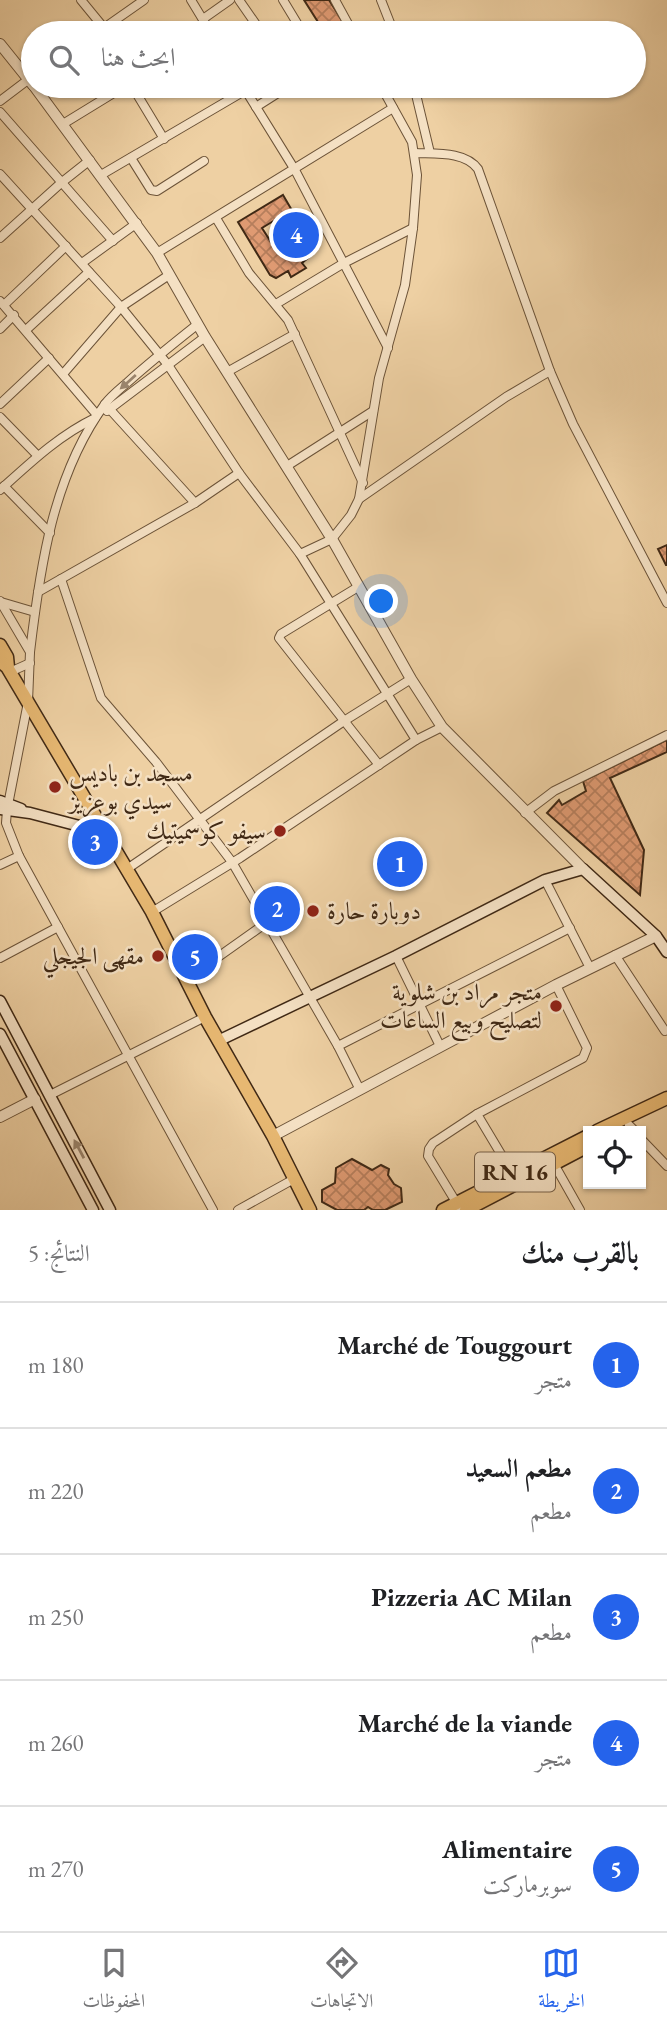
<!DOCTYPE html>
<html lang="ar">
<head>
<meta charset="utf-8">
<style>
  body { margin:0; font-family:"EB Garamond",Amiri,serif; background:#f6f6f6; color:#202124; direction:rtl }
  .controls { position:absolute; right:21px; bottom:21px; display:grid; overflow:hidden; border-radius:0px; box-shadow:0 2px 5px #0004 }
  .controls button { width:63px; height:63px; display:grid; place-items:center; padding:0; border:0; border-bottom:2px solid #e0e0e0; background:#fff; color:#202124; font:35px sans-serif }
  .you { position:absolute; left:382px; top:602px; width:24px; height:24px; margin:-18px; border:5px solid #fff; border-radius:50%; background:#1a73e8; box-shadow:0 0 0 10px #1a73e833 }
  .badge { display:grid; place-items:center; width:46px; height:46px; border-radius:50%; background:#2563eb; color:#fff; font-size:23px; font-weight:700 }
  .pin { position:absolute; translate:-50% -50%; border:4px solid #fff; box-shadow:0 2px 7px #0006 }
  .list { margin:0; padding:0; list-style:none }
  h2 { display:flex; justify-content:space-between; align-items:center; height:91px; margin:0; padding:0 28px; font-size:30px }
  h2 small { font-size:23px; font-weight:400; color:#757577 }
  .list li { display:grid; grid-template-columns:46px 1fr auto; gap:21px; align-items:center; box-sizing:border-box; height:126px; padding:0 28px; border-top:2px solid #e0e0e0 }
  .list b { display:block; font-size:26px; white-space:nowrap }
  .list p { margin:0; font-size:23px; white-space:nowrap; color:#757577 }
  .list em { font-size:23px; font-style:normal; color:#757577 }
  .icon { flex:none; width:38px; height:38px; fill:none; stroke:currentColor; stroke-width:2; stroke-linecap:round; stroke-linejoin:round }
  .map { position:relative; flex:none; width:667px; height:1210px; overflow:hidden; direction:ltr }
  .search { position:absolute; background:#fff; box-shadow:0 2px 5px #0004; left:21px; right:21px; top:21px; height:77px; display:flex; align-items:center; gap:18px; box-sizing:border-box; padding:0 24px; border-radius:38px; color:#757577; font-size:26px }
  .sheet { height:721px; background:#fff }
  nav { display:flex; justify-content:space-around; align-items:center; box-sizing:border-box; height:98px; border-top:2px solid #e0e0e0; background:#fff; font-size:19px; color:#757577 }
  nav a { display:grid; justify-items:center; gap:4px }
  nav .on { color:#2563eb }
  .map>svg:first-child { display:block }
  .building { fill:url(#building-cross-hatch); stroke:#402915; stroke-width:2; fill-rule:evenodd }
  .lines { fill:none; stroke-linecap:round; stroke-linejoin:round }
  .minor-casing { stroke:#6c5338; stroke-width:10 }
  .tertiary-casing { stroke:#6c5338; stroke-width:12 }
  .secondary-casing { stroke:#402915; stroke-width:13 }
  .primary-casing { stroke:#402915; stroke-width:15 }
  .minor { stroke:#f4e0c3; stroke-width:8 }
  .tertiary { stroke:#f4e0c3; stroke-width:10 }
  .secondary { stroke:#f4e0c3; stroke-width:10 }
  .primary { stroke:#e7b872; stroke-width:12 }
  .oneway { fill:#9a846c }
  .poi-dot { fill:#8f2418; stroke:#f4e0c3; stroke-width:2.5 }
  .labels { text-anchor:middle; stroke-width:5; stroke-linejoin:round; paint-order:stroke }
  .shield { fill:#f4e0c3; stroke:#766049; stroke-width:2 }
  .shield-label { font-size:23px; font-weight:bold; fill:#402915 }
  .poi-label { font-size:24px; fill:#402915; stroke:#f4e0c3; text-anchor:end }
</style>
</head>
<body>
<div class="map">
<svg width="667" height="1210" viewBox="0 0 667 1210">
  <defs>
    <pattern id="building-cross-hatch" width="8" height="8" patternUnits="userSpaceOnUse" patternTransform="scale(1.75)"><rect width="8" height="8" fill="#df9a72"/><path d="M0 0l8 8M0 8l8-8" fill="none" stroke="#b67e5c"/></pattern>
  </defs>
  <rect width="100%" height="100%" fill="#eed0a3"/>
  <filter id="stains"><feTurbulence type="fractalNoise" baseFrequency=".00286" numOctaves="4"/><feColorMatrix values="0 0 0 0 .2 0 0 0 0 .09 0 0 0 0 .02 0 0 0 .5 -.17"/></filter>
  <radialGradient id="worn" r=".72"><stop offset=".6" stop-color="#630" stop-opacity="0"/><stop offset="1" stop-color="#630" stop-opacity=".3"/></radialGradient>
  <g class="building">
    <path d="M304,0H329L350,33H325Z"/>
    <path d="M283,195L314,248V253L302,263L306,268L291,277L288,271L276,278L270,275L238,222ZM275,220L289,242L276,250L262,228Z"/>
    <path d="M667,545V565H666L658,549Z"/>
    <path d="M667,740V752L610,778L644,850L640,895L547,813L559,800L562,805L586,791L583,781Z"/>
    <path d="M352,1159L372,1170L381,1165L389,1169L388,1175L394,1184L401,1188L402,1202L385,1210H373L368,1207L364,1210H337L322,1202V1190L335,1183L336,1168Z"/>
  </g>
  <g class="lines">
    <defs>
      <g id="minor">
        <path d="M81,0L104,28L144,0"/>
        <path d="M191,0L211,33"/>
        <path d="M239,0L262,33"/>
        <path d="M283,0L303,33"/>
        <path d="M335,0L353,33"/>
        <path d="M381,0L394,33"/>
        <path d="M203,19L230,0"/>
        <path d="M132,86L164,139"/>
        <path d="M243,86L295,170L388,348"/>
        <path d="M414,86L430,153"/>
        <path d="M0,101L33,76"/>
        <path d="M256,107L289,86"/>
        <path d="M0,112L113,241"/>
        <path d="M63,124L125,86"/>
        <path d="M415,153C435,154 465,151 478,169L550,371L573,424L667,603"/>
        <path d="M131,158L151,190L157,191L204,161"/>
        <path d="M0,174L121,307L168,365L239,473L300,554L332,539L351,515L359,499L379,378L405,285L413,228L417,175L412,142L381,86"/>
        <path d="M101,175L246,90"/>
        <path d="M216,218L249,273L288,320L363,483"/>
        <path d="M0,238L61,183L90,160"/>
        <path d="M157,253L393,108"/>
        <path d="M82,263L137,223"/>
        <path d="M0,301L97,415"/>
        <path d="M276,304L344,263L413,228"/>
        <path d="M4,305L66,246"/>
        <path d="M0,329L14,315"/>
        <path d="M26,330L89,272"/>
        <path d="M227,372L295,334"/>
        <path d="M63,374L121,307L169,275"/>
        <path d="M0,404L49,358"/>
        <path d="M105,404L195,503"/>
        <path d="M107,411L205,337"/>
        <path d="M0,417L37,455"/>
        <path d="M287,466L373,411"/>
        <path d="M4,486L50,533"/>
        <path d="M0,490C30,463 58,436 95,418"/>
        <path d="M359,499L506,397L550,371"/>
        <path d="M300,554L416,740"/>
        <path d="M61,579L101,698L156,762L232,862L338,1046L359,1088"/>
        <path d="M358,587L281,634L279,638L379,765"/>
        <path d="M38,592L195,503L239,473"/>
        <path d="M0,601L30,652L28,702L7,810L6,823L19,856L213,1210"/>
        <path d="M1,602L35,612"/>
        <path d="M30,652C40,567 53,475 105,404C111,396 120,389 128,382C150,362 174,343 198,324"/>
        <path d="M10,672L30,663"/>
        <path d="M525,813L554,791L667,735"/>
        <path d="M0,865L19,856"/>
        <path d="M127,869L344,721L411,679"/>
        <path d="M545,880L590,968"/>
        <path d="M152,912L240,858L416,740L442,727"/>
        <path d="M615,955L665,1031"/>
        <path d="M396,956L440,1046"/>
        <path d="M0,958L58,927"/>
        <path d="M187,979L266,923"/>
        <path d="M338,1046L570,928"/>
        <path d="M50,1095L205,1017"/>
        <path d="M629,1125L635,1131"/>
        <path d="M641,1139L667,1166"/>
        <path d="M554,1164L580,1210"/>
        <path d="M514,1176L477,1114L583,1058L587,1048L556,985"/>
        <path d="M459,1207L428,1156L429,1149L433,1143L477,1114"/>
        <path d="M238,1210L294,1179"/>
      </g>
      <g id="tertiary">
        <path d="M0,44L33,85"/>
        <path d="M34,86L157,253L205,337L332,539L411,679L442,727L583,869"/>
        <path d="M0,1117L35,1099"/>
        <path d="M273,1136L556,985L656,936"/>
      </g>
      <g id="secondary">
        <path d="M0,801L21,809"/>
        <path d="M0,809L30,813L106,833"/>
        <path d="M0,1001L110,1210"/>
        <path d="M0,1034L93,1210"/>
        <path d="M220,1040L396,956L545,880L583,869L656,936L667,952"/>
      </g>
      <g id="primary">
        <path d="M0,645L7,657L8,667"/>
        <path d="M0,661L7,667L152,912L205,1017L273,1136L310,1210"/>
        <path d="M597,1131L667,1098"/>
        <path d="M443,1210L588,1136"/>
        <path d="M466,1210L588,1146"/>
      </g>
    </defs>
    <use href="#minor" class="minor-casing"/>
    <use href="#tertiary" class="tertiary-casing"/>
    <use href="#secondary" class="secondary-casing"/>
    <use href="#primary" class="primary-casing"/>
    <use href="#minor" class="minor"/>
    <use href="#tertiary" class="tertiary"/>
    <use href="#secondary" class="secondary"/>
    <use href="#primary" class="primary"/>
  </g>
  <defs><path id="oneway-solid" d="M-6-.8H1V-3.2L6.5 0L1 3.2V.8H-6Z" transform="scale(1.75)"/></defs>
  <g class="oneway">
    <use href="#oneway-solid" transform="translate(128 382) rotate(138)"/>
    <use href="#oneway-solid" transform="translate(79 1149) rotate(-118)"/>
  </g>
  <g class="poi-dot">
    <circle cx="55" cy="787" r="7"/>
    <circle cx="280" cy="831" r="7"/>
    <circle cx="313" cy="911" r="7"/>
    <circle cx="158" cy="956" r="7"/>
    <circle cx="556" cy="1006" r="7"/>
  </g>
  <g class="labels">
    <rect class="shield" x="475" y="1152.5" width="80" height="39" rx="5"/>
    <g class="shield-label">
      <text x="515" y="1180">RN 16</text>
    </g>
    <g class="poi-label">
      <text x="69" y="781" text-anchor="start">مسجد بن باديس<tspan x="69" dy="28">سيدي بوعزيز</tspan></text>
      <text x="266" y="839">سيفو كوسميتيك</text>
      <text x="327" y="919" text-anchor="start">دوبارة حارة</text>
      <text x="144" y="964">مقهى الجيجلي</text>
      <text x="542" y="1000">متجر مراد بن شلوية<tspan x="542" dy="28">لتصليح وبيع الساعات</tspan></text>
    </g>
  </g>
  <rect width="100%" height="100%" filter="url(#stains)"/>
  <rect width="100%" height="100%" fill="url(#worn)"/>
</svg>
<div class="controls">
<button><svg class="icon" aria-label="locate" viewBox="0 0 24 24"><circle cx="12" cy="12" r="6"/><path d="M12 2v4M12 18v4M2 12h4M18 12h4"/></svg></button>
</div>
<div class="you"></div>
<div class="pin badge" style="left:400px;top:864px">1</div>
<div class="pin badge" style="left:277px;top:909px">2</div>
<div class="pin badge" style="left:95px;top:842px">3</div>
<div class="pin badge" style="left:296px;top:235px">4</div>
<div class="pin badge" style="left:195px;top:957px">5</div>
<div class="search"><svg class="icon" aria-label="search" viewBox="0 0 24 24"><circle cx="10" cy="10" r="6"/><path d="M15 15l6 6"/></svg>ابحث هنا</div>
</div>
<section class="sheet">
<h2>بالقرب منك<small>النتائج: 5</small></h2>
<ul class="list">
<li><span class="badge">1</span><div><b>Marché de Touggourt</b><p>متجر</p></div><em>180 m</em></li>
<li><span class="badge">2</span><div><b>مطعم السعيد</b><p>مطعم</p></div><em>220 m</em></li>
<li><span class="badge">3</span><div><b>Pizzeria AC Milan</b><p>مطعم</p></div><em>250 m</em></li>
<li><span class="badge">4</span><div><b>Marché de la viande</b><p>متجر</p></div><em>260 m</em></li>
<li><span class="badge">5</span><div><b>Alimentaire</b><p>سوبرماركت</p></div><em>270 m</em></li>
</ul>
</section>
<nav>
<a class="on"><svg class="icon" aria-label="map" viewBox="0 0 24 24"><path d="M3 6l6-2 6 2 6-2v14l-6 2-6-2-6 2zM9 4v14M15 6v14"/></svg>الخريطة</a>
<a><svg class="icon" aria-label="directions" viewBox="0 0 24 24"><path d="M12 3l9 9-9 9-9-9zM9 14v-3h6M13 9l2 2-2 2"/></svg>الاتجاهات</a>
<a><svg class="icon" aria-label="saved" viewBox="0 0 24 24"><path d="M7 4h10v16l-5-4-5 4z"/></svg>المحفوظات</a>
</nav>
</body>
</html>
